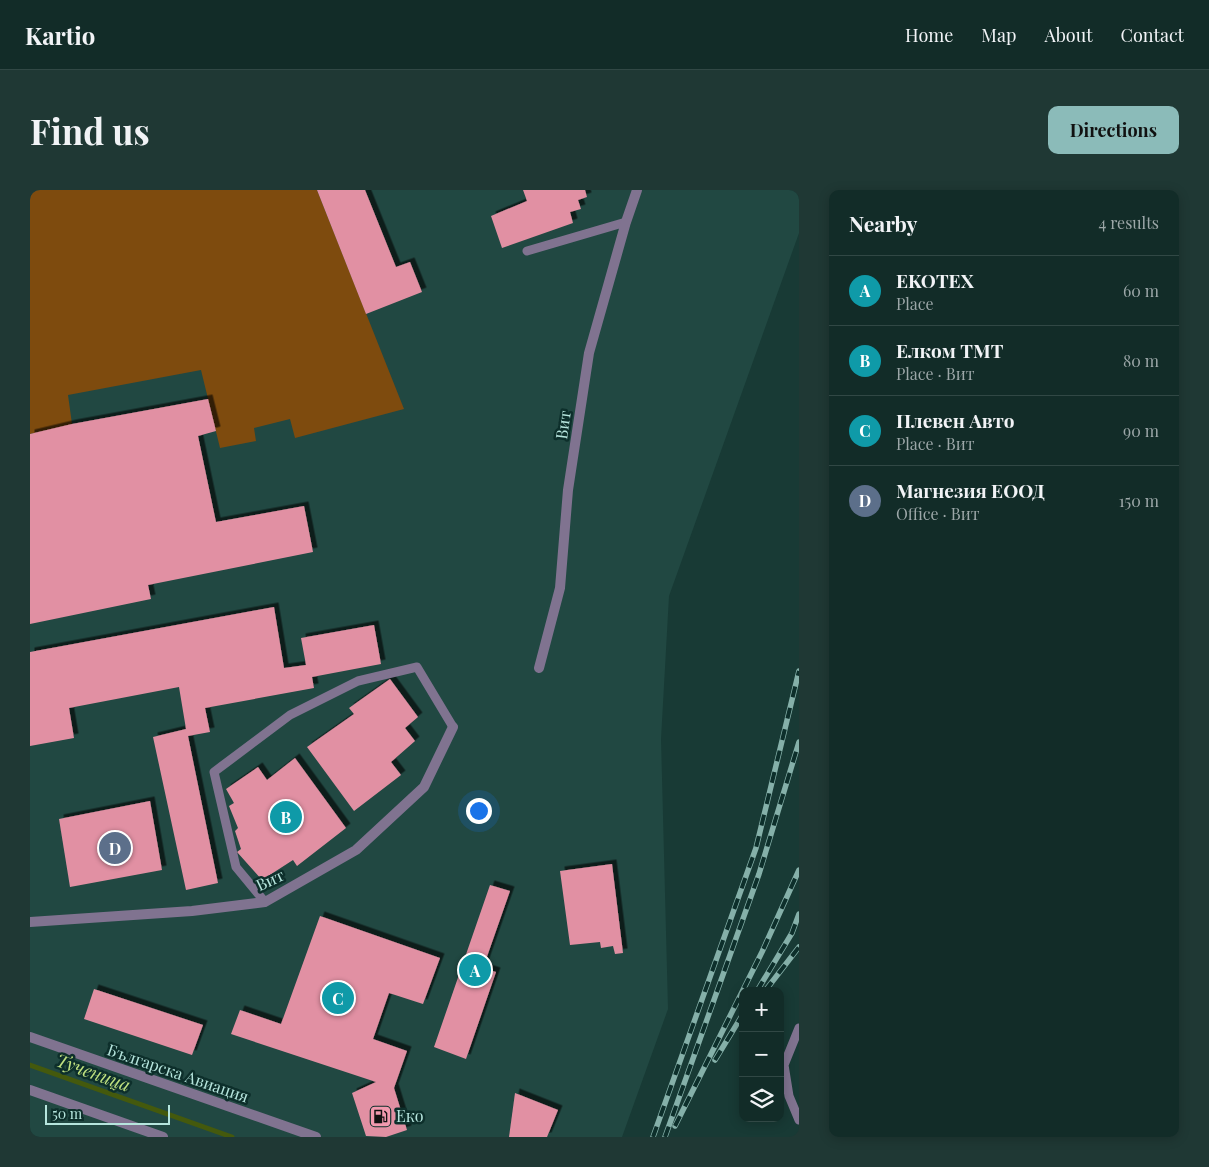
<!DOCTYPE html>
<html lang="en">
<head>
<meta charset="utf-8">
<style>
  body { margin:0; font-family:"Playfair Display",serif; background:#1f3834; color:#f1f3f6 }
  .controls { position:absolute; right:15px; bottom:15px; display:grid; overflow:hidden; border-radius:10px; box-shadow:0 2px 12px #0003 }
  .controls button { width:45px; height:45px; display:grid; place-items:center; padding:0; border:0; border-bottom:1px solid #314845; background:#122c28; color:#f1f3f6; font:25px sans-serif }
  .scale { position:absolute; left:15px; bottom:12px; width:125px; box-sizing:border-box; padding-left:5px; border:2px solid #b6e5dd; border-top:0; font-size:14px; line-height:18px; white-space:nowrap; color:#b6e5dd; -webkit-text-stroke:4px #0d2f2b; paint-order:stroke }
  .you { position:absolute; left:448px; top:620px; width:18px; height:18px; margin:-12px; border:4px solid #fff; border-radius:50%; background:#1a73e8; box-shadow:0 0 0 8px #1a73e833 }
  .badge { display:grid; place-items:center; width:32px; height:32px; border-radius:50%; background:#8bbbb9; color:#fff; font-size:16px; font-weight:700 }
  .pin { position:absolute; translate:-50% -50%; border:2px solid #fff; box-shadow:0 1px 5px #0006 }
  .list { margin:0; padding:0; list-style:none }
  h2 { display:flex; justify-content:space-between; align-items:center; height:65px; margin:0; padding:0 20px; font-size:21px }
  h2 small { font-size:16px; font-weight:400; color:#9ca7a8 }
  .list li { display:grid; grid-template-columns:32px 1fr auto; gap:15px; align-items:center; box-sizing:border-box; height:70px; padding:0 20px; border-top:1px solid #314845 }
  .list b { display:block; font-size:19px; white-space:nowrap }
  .list p { margin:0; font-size:16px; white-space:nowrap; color:#9ca7a8 }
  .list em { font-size:16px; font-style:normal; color:#9ca7a8 }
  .icon { flex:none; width:28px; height:28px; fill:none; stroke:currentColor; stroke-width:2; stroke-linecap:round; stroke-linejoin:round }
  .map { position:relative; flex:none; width:769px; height:947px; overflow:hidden; border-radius:10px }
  header { display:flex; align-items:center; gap:30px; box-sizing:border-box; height:70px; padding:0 25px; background:#122c28; border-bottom:1px solid #314845 }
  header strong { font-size:24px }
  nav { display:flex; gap:28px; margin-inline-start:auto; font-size:18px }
  .intro { display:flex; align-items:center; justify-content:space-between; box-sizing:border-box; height:120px; padding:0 30px }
  h1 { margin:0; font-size:35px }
  .button { padding:12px 22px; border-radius:10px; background:#8bbbb9; color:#111; font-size:18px; font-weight:700 }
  main { display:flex; gap:30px; padding:0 30px }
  aside { flex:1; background:#122c28; border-radius:10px; box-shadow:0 2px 12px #0003 }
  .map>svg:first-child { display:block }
  .built { fill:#214842 }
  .green { fill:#7e4b0e }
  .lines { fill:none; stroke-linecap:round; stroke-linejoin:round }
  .stream { stroke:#44590d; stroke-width:5 }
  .building { fill:#e190a3; filter:url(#shadow) }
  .service { stroke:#807390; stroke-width:9 }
  .minor { stroke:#807390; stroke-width:10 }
  .tertiary { stroke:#807390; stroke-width:10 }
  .rail-casing { stroke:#85b0a9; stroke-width:5.5 }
  .rail { stroke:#0d2f2b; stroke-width:4; stroke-dasharray:11; stroke-linecap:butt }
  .labels { text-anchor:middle; stroke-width:5; stroke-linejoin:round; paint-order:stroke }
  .street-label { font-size:16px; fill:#b6e5dd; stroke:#0d2f2b }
  .poi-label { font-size:16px; fill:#b6e5dd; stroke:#0d2f2b; text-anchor:start }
  .water-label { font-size:18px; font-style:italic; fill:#c1e280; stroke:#0d2f2b }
</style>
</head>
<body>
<header>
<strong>Kartio</strong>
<nav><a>Home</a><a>Map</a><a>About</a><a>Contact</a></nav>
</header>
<div class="intro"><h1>Find us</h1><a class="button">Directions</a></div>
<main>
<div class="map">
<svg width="769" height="947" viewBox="0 0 769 947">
  <defs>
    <filter id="shadow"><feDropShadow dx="4.5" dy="-4.5" stdDeviation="0" flood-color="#0009"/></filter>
  </defs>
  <rect width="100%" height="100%" fill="#183a35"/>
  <path class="built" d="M0,0H769V43L639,406L631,549L638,819L592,947H0Z"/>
  <path class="green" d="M0,0H287L374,219L265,248L260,229L224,238L226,251L190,258L171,180L38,205L42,234L0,244Z"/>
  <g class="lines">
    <path class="stream" d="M0,875L202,947"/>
  </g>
  <g class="building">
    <path d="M287,0H335L366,77L380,72L392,102L336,124Z"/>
    <path d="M493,0H555L557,7L548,10L551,19L540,22L543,33L472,58L461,26L497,11Z"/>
    <path d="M178,209L186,241L168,246L186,332L274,316L283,362L118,395L121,409L0,434V244L42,234Z"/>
    <path d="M244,417L254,478L276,475L271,448L344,435L351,474L282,487L284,498L175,518L180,542L158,546L188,693L156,700L123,547L156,539L149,497L39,518L44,548L0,556V462Z"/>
    <path d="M360,489L388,527L375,538L385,551L361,572L371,585L324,621L277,557L324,524L319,518Z"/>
    <path d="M265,568L316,638L267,676L263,670L232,690L207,662L211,659L205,641L208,638L199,616L204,613L196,599L228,577L237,590Z"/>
    <path d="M120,611L132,680L40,697L29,629Z"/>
    <path d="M582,674L593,763L585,764L583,756L571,758L570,752L540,755L530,681Z"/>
    <path d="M460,695L480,701L453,778L466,782L436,869L404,857Z"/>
    <path d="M290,726L410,768L393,814L359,803L343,849L377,861L364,898L377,940L356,947L336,946L322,903L346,892L201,844L210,820L251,834Z"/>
    <path d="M64,799L173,835L162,865L54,829Z"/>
    <path d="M485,903L528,920L517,947H479Z"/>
  </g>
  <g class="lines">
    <g class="service">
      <path d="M497,61L596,32"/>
      <path d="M235,712L206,677L184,582L260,525L328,491L387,477L423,537"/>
      <path d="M769,838L754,875L759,906L769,930"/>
    </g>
    <g class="minor">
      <path d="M509,478L530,398L538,300L559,163L596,32L607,0"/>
      <path d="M0,732L162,721L235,712L326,660L394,597L423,537"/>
    </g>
    <g class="tertiary">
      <path d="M0,847L286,947"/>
      <path d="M0,900L133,947"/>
    </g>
    <defs>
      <g id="rail">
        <path d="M727,801L762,743L769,724"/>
        <path d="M735,801L769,757"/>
        <path d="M685,870L713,824"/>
        <path d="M645,936L732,762L769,680"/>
        <path d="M623,947L726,658L769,481"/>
        <path d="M635,947L729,684L769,552"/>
      </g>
    </defs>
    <use href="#rail" class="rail-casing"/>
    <use href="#rail" class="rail"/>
  </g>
  <defs>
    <symbol id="fuel-square" viewBox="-11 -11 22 22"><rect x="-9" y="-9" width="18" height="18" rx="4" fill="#f29aaf" stroke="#0d2f2b"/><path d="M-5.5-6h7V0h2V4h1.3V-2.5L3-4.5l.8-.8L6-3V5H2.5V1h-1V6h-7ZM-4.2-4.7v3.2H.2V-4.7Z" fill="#111"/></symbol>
  </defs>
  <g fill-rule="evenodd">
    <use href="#fuel-square" x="338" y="914" width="25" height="25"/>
  </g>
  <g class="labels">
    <g class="street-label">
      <text transform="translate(533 235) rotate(-82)" y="6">Вит</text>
      <text transform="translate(240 690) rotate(-25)" y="6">Вит</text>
      <text transform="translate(148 883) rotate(19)" y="6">Българска Авиация</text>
    </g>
    <g class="poi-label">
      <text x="366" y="932">Еко</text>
    </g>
    <g class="water-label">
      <text transform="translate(63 883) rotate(20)" y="6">Тученица</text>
    </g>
  </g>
</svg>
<div class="controls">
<button>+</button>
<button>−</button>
<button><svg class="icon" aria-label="layers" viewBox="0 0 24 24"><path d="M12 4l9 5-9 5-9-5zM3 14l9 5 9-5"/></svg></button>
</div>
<div class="scale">50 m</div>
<div class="you"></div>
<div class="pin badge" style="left:445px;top:780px;background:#0f9aa8">A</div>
<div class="pin badge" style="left:256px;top:627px;background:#0f9aa8">B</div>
<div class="pin badge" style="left:308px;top:808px;background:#0f9aa8">C</div>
<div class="pin badge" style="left:85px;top:658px;background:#5c6f8a">D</div>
</div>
<aside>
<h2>Nearby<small>4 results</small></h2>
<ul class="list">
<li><span class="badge" style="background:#0f9aa8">A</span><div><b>EKOTEX</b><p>Place</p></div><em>60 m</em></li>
<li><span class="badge" style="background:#0f9aa8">B</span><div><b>Елком ТМТ</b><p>Place · Вит</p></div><em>80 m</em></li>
<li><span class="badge" style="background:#0f9aa8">C</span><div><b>Плевен Авто</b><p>Place · Вит</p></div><em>90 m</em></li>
<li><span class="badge" style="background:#5c6f8a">D</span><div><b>Магнезия ЕООД</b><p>Office · Вит</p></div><em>150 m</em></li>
</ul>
</aside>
</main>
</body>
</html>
